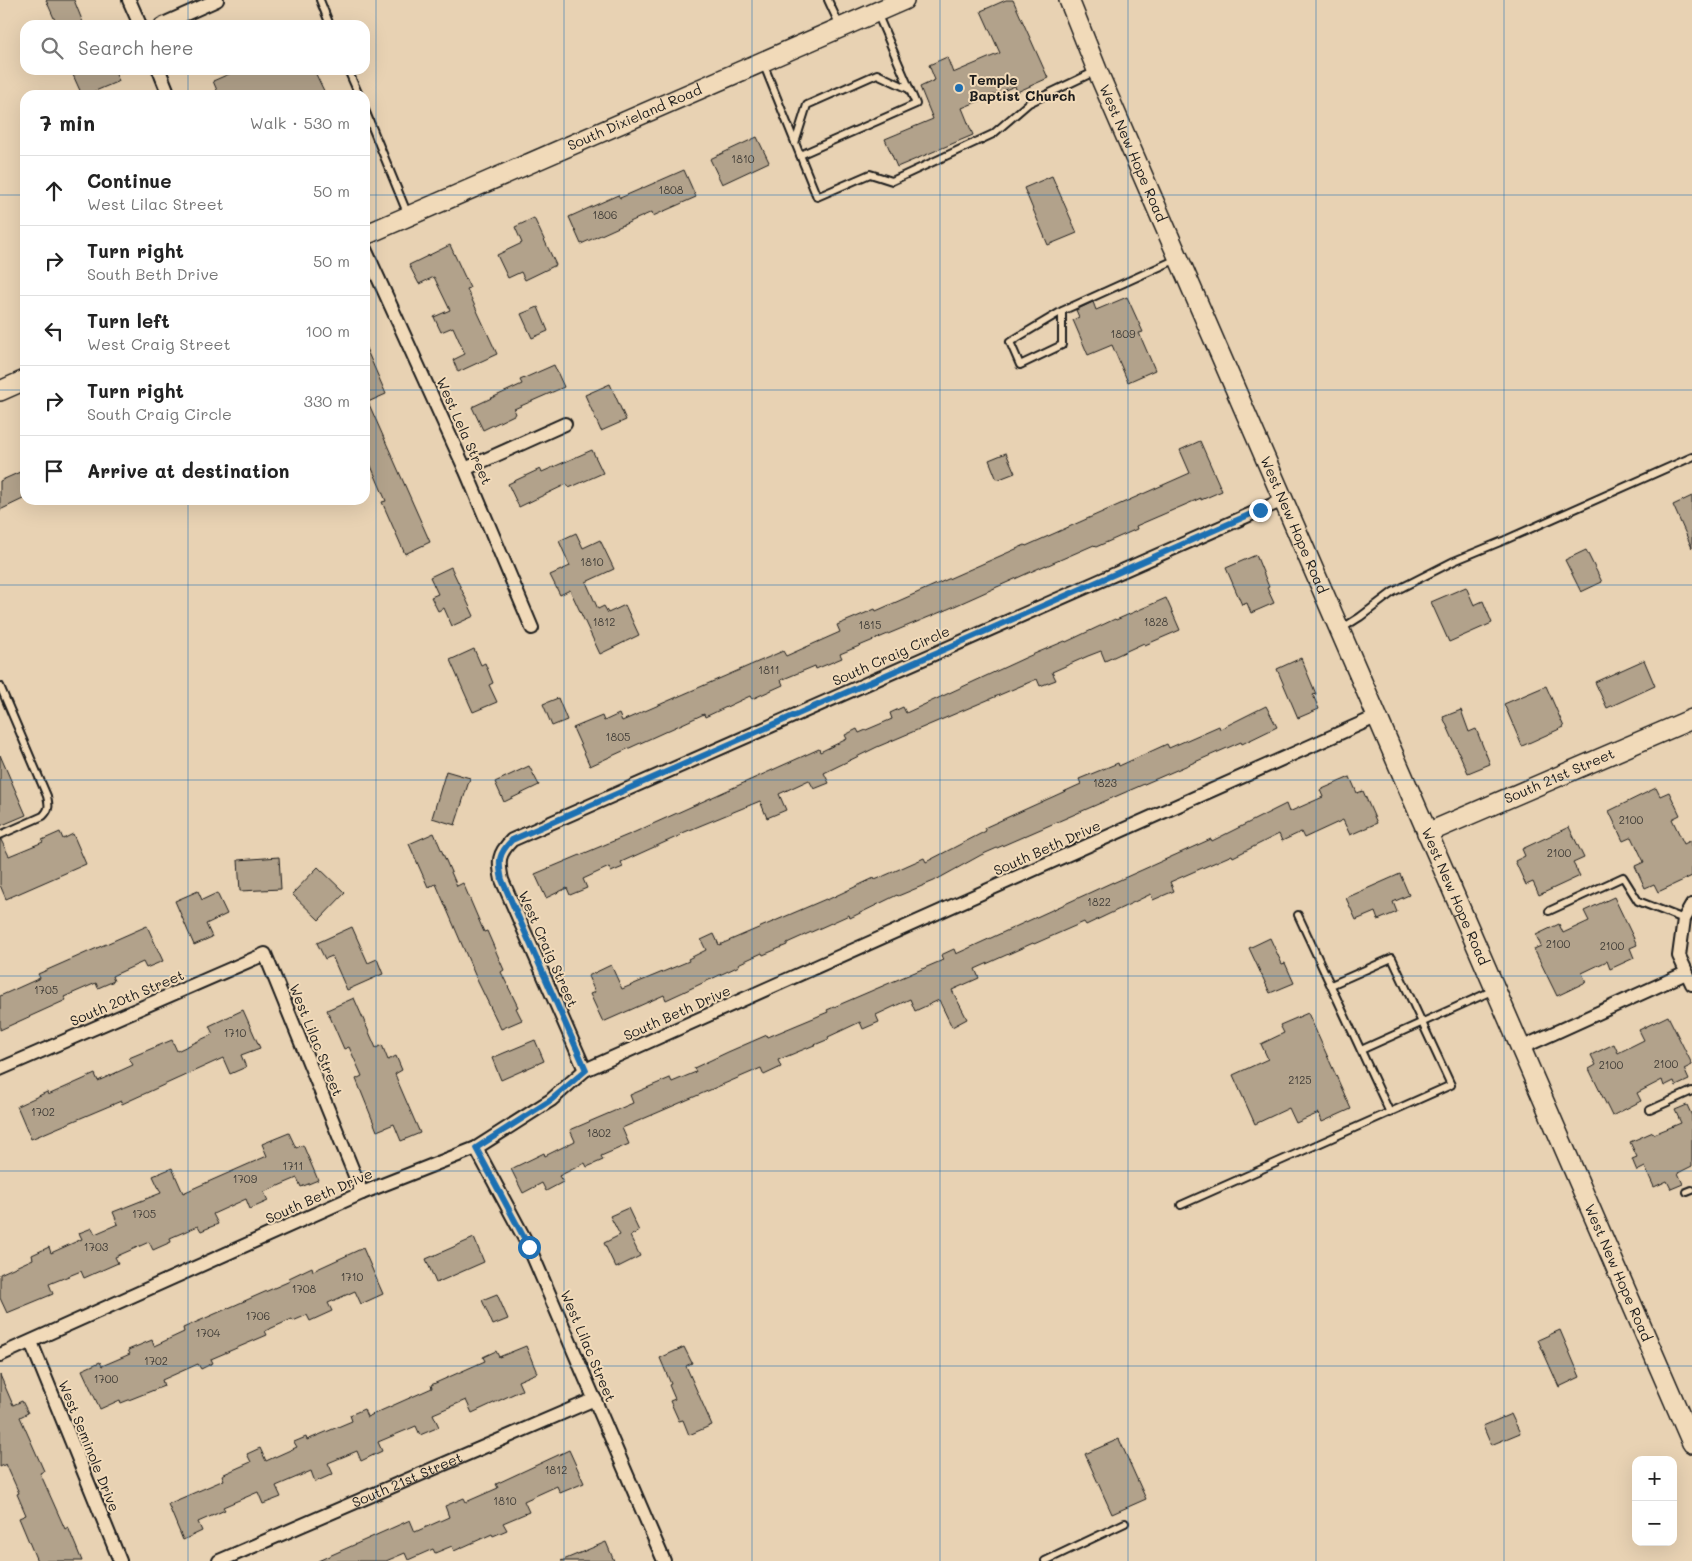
<!DOCTYPE html>
<html lang="en">
<head>
<meta charset="utf-8">
<style>
  body { margin:0; font-family:Mali,sans-serif; background:#f6f6f6; color:#222 }
  .controls { position:absolute; right:15px; bottom:15px; display:grid; overflow:hidden; border-radius:10px; box-shadow:0 5px 20px #0002 }
  .controls button { width:45px; height:45px; display:grid; place-items:center; padding:0; border:0; border-bottom:1px solid #e0e0e0; background:#fff; color:#222; font:25px sans-serif }
  .stop { position:absolute; width:15px; height:15px; margin:-11px; border:4px solid #1f6fb2; border-radius:50%; background:#fff }
  .stop.end { background:#1f6fb2; border-color:#fff; box-shadow:0 1px 5px #0008 }
  .list { margin:0; padding:0; list-style:none }
  h2 { display:flex; justify-content:space-between; align-items:center; height:65px; margin:0; padding:0 20px; font-size:21px }
  h2 small { font-size:16px; font-weight:400; color:#767676 }
  .list li { display:grid; grid-template-columns:32px 1fr auto; gap:15px; align-items:center; box-sizing:border-box; height:70px; padding:0 20px; border-top:1px solid #e0e0e0 }
  .list b { display:block; font-size:19px; white-space:nowrap }
  .list p { margin:0; font-size:16px; white-space:nowrap; color:#767676 }
  .list em { font-size:16px; font-style:normal; color:#767676 }
  .icon { flex:none; width:28px; height:28px; fill:none; stroke:currentColor; stroke-width:2; stroke-linecap:round; stroke-linejoin:round }
  .map { position:relative; flex:none; width:1692px; height:1561px; overflow:hidden }
  .search { position:absolute; background:#fff; box-shadow:0 5px 20px #0002; left:20px; top:20px; width:350px; height:55px; display:flex; align-items:center; gap:12px; box-sizing:border-box; padding:0 18px; border-radius:15px; color:#767676; font-size:19px }
  .panel { position:absolute; background:#fff; box-shadow:0 5px 20px #0002; left:20px; top:90px; width:350px; height:415px; border-radius:15px }
  .map>svg:first-child { display:block }
  .building { fill:#b2a28b; stroke:#1c1c1c }
  .lines { fill:none; stroke-linecap:round; stroke-linejoin:round }
  .lane-casing { stroke:#1c1c1c; stroke-width:10 }
  .street-casing { stroke:#1c1c1c; stroke-width:16 }
  .secondary-casing { stroke:#1c1c1c; stroke-width:22 }
  .lane { stroke:#f1dab9; stroke-width:6 }
  .street { stroke:#f1dab9; stroke-width:12 }
  .secondary { stroke:#f1dab9; stroke-width:19 }
  .route { stroke:#1f6fb2; stroke-width:6 }
  .grid { fill:none; stroke:#1f6fb2; stroke-width:1; stroke-opacity:0.55 }
  .poi-dot { fill:#1f6fb2; stroke:#f1dab9; stroke-width:2 }
  .labels { text-anchor:middle; stroke-width:4; stroke-linejoin:round; paint-order:stroke }
  .number-label { font-size:11px; fill:#423e38 }
  .poi-label { font-size:14px; font-weight:bold; fill:#1c1c1c; stroke:#f1dab9; text-anchor:start }
  .street-label { font-size:14px; fill:#1c1c1c; stroke:#f1dab9 }
</style>
</head>
<body>
<div class="map">
<svg width="1692" height="1561" viewBox="0 0 1692 1561">
  <rect width="100%" height="100%" fill="#e8d2b3"/>
  <filter id="ink" filterUnits="userSpaceOnUse"><feTurbulence type="fractalNoise" baseFrequency=".02" numOctaves="2"/><feDisplacementMap in="SourceGraphic" scale="10" xChannelSelector="R" yChannelSelector="G"/><feConvolveMatrix kernelMatrix="1 2 1 2 8 2 1 2 1" color-interpolation-filters="sRGB"/></filter>
  <g filter="url(#ink)">
    <g class="building">
      <path d="M46,0H74L84,25H57Z"/>
      <path d="M1006,0H1013L1048,78L1017,92L1015,86L962,108L973,135L897,167L885,139L933,119L920,87L935,80L929,65L947,57L953,73L1000,53L981,11Z"/>
      <path d="M84,70H114L119,81L86,95H82L73,75Z"/>
      <path d="M238,70H314L326,95H219L213,81Z"/>
      <path d="M757,137L769,162L722,184L710,159Z"/>
      <path d="M684,170L696,197L653,216L652,212L581,244L569,217L618,195L620,198Z"/>
      <path d="M1052,176L1077,233L1048,245L1024,188Z"/>
      <path d="M534,218L556,265L525,280L521,272L508,278L497,255L522,243L515,227Z"/>
      <path d="M450,245L470,288L467,289L497,354L458,372L453,360L465,354L453,327L441,332L434,317L450,310L434,277L419,284L409,265Z"/>
      <path d="M1127,297L1143,332L1139,333L1155,370L1128,382L1112,345L1088,355L1073,320L1079,317L1076,310L1093,302L1096,310Z"/>
      <path d="M538,307L548,331L532,338L521,314Z"/>
      <path d="M365,346L386,394L368,402L430,542L405,554L382,502L386,501L365,452Z"/>
      <path d="M554,365L564,387L514,409L516,414L483,430L472,407L522,384L520,380Z"/>
      <path d="M610,384L626,420L601,431L585,395Z"/>
      <path d="M1200,441L1222,491L1201,500V498L1136,526L1137,529L1096,547L1094,545L1046,566V565L948,609L840,654L842,658L816,669L815,666L781,680L783,685L752,699L750,696L705,717L704,714L590,766L573,728L602,716L604,721L619,714L622,721L783,651L786,656L840,632L837,625L875,609L876,611L1025,545L1026,546L1190,473L1180,450Z"/>
      <path d="M592,450L603,473L569,488L567,484L519,507L508,484L540,469L542,472Z"/>
      <path d="M1006,453L1015,473L997,480L989,460Z"/>
      <path d="M20,472L25,483V498L0,510V481Z"/>
      <path d="M1692,496V548L1673,505Z"/>
      <path d="M576,533L583,548L600,540L614,569L586,582L598,609L604,606L608,613L625,605L639,635L600,654L570,590L560,595L550,575L570,566L559,541Z"/>
      <path d="M1586,550L1602,582L1581,592L1565,560Z"/>
      <path d="M1256,555L1269,587L1267,588L1274,603L1251,613L1247,603L1242,605L1226,568Z"/>
      <path d="M451,567L474,616L452,626L444,608L438,611L431,597L438,594L430,577Z"/>
      <path d="M1466,587L1474,605L1483,601L1492,623L1449,642L1431,602Z"/>
      <path d="M1166,598L1180,630L1145,645L1144,643L1105,661L1101,651L1088,656L1052,672L1056,680L1040,686L1037,679L877,747L824,773L829,783L814,789L809,780L779,794L786,810L767,818L760,801L680,834L681,835L621,862L623,867L611,872L609,867L583,879L587,888L570,895L567,888L546,898L535,874L635,832L819,749L820,752L847,739L845,735L857,729L859,733L892,719L890,713L903,707L906,713L1027,657L1065,641L1066,642L1115,619L1116,620Z"/>
      <path d="M474,649L481,665L485,663L493,683L489,685L497,702L473,712L450,660Z"/>
      <path d="M1301,658L1316,694L1313,695L1319,709L1298,718L1277,669Z"/>
      <path d="M1644,660L1655,686L1607,708L1595,682Z"/>
      <path d="M1546,686L1564,727L1522,746L1504,704Z"/>
      <path d="M558,698L567,720L552,726L543,704Z"/>
      <path d="M1266,706L1277,727L1242,744L1241,742L981,855L934,881L898,896L897,895L850,918L849,915L787,943V945L763,955L762,953L738,964L739,966L679,994L666,1000L664,995L603,1022L590,994L595,992L588,976L611,965L622,989L689,961L688,959L706,950L701,940L714,934L719,945L826,899L827,900L874,878L875,880L924,858L926,862L986,831L984,828L1081,784L1079,779L1118,763L1119,766L1167,744L1169,748L1219,726L1220,729Z"/>
      <path d="M1461,710L1469,732L1476,729L1490,764L1468,773L1443,717Z"/>
      <path d="M0,755L26,815L0,826Z"/>
      <path d="M529,766L539,785L504,802L495,782Z"/>
      <path d="M446,771L470,778L455,825L432,818Z"/>
      <path d="M1350,777L1357,793L1363,791L1377,823L1350,835L1343,820L1304,838L1301,832L1282,841L1279,834L1233,857L1232,855L1170,882L1174,891L1153,900L1151,894L1086,925L1084,922L1034,944L1033,943L975,969L979,978L952,990L967,1019L952,1027L939,1000L915,1011L910,999L876,1015L879,1022L863,1029L860,1022L828,1037L829,1039L778,1060L781,1067L764,1075L761,1068L622,1128L629,1144L601,1156L603,1160L587,1167L585,1163L559,1176L563,1182L546,1191L542,1183L523,1193L511,1169L544,1153L545,1156L575,1141L570,1130L633,1103L630,1095L670,1078L672,1082L696,1072L694,1068L728,1052L767,1035L768,1037L828,1012L827,1010L943,960L941,955L954,949L956,954L1113,882V883L1211,839L1212,841L1286,804L1289,812L1323,797L1320,790Z"/>
      <path d="M1656,788L1660,796L1669,792L1680,815L1672,819L1684,844L1692,840V876L1658,892L1654,884L1645,888L1635,866L1644,862L1632,837L1623,841L1609,811Z"/>
      <path d="M1569,827L1584,858L1573,863L1580,876L1539,895L1533,882L1526,885L1515,861L1525,856L1522,849Z"/>
      <path d="M60,832L63,839L73,834L86,864L6,899L0,885V840H1L9,856L43,842L42,840Z"/>
      <path d="M434,833L457,886L463,883L484,932L487,931L504,970L501,972L518,1007L516,1008L522,1020L501,1029L478,982L436,884L428,887L409,844Z"/>
      <path d="M279,857L281,889L240,891L238,860Z"/>
      <path d="M318,867L345,893L319,920L292,894Z"/>
      <path d="M1400,874L1409,895L1393,902L1397,912L1378,920L1375,912L1356,920L1346,898Z"/>
      <path d="M198,891L202,900L217,893L227,914L206,924L212,937L194,945L175,901Z"/>
      <path d="M1614,897L1637,945L1630,948L1634,958L1610,969L1607,961L1582,973L1586,982L1557,996L1534,949L1541,946L1536,935L1559,924L1563,933L1589,921L1584,911Z"/>
      <path d="M147,926L163,961L146,968L143,962L112,976L114,981L98,988L96,983L64,997L66,1000L0,1030V996L40,978L38,974Z"/>
      <path d="M352,927L368,963L377,959L383,974L347,990L332,956L325,959L317,943Z"/>
      <path d="M1270,938L1282,964L1285,963L1294,983L1270,993L1249,948Z"/>
      <path d="M354,998L376,1048L382,1045L388,1060L396,1056L402,1070L395,1074L398,1082L420,1133L401,1141L394,1124L377,1131L356,1079L362,1076L349,1047L344,1049L327,1010Z"/>
      <path d="M243,1010L260,1048L241,1055L246,1067L230,1074L223,1058L122,1104L121,1101L31,1139L17,1106L47,1092L48,1095L95,1074L98,1081L133,1065L129,1058L172,1040L177,1051L213,1034L209,1026Z"/>
      <path d="M1308,1013L1351,1109L1322,1122L1319,1113L1296,1123L1289,1108L1255,1124L1233,1075L1268,1059L1261,1044L1284,1033L1280,1025Z"/>
      <path d="M1668,1016L1692,1064V1065L1684,1069L1689,1080L1676,1086L1674,1081L1664,1086L1662,1080L1637,1093L1641,1101L1612,1116L1589,1069L1596,1065L1591,1055L1614,1044L1618,1053L1644,1040L1639,1030Z"/>
      <path d="M535,1040L544,1061L501,1080L492,1058Z"/>
      <path d="M1687,1105L1692,1116V1166L1678,1173L1683,1184L1671,1189L1667,1181L1654,1187L1645,1167L1637,1171L1632,1159L1637,1157L1630,1142L1653,1132L1654,1134L1681,1123L1675,1110Z"/>
      <path d="M289,1133L296,1148L303,1145L318,1180L301,1187L297,1178L264,1192L268,1201L250,1209L246,1199L213,1214L218,1224L201,1231L198,1226L170,1238L171,1242L153,1250L149,1242L115,1257L118,1263L84,1278L81,1271L49,1284L53,1294L7,1313L0,1298V1274L33,1259L32,1255L49,1247L51,1253L82,1239L79,1233L92,1228L95,1234L118,1224L113,1212L161,1193L153,1176L172,1168L183,1193L267,1156L262,1144Z"/>
      <path d="M628,1208L639,1231L630,1236L640,1256L616,1268L604,1243L620,1235L610,1216Z"/>
      <path d="M474,1238L484,1262L436,1283L426,1259Z"/>
      <path d="M363,1248L383,1294L361,1304L355,1291L328,1303L332,1311L310,1321L307,1315L293,1321L292,1319L265,1331L267,1335L211,1359L213,1363L201,1369L198,1364L162,1380L164,1386L121,1403L120,1400L100,1409L82,1370L100,1362L102,1366L130,1354L128,1350L152,1340L154,1346L184,1332L183,1328L290,1281L289,1278L312,1267L313,1271Z"/>
      <path d="M497,1294L508,1319L493,1325L482,1300Z"/>
      <path d="M1560,1330L1580,1377L1559,1387L1538,1340Z"/>
      <path d="M526,1346L537,1373L518,1381L522,1390L472,1413L466,1400L433,1414L439,1427L420,1435L416,1426L378,1442L382,1451L361,1461L357,1451L328,1463L333,1474L315,1482L311,1471L276,1486L281,1497L263,1504L258,1492L223,1507L225,1510L198,1522L202,1531L183,1540L168,1504L224,1480L222,1475L251,1462L247,1454L260,1448L266,1461L297,1447L294,1442L306,1437L307,1440L352,1421L350,1415L364,1409L367,1417L432,1388L431,1385L485,1361L483,1357L496,1351L499,1357Z"/>
      <path d="M684,1347L692,1363L686,1366L712,1425L689,1435L683,1420L679,1421L670,1401L675,1399L669,1385L671,1384L660,1358Z"/>
      <path d="M0,1375L13,1405L22,1401L28,1413L20,1417L44,1471L40,1473L65,1529L68,1527L82,1561H37L19,1518L26,1515L17,1494L19,1493L6,1464L0,1467Z"/>
      <path d="M1511,1414L1520,1433L1491,1445L1483,1426Z"/>
      <path d="M1119,1439L1146,1499L1112,1514L1085,1454Z"/>
      <path d="M569,1450L584,1483L560,1493L557,1486L524,1501L529,1512L503,1523L507,1530L493,1536L492,1534L454,1551L452,1546L435,1553L433,1549L408,1560L405,1553L386,1561H318L410,1520L415,1532L449,1517L445,1506L464,1498L466,1502L498,1488L496,1484Z"/>
      <path d="M606,1542L614,1561H561Z"/>
    </g>
    <g class="lines">
      <defs>
        <g id="lane">
          <path d="M320,0L330,25"/>
          <path d="M828,0L840,26"/>
          <path d="M763,63L800,155L916,104L877,13"/>
          <path d="M348,70L359,95"/>
          <path d="M365,110L408,215"/>
          <path d="M795,143L807,105L877,74L909,89"/>
          <path d="M800,155L817,197L870,174L892,181L993,134L1029,103L1096,71"/>
          <path d="M1062,311V345L1020,365L1010,342L1062,311L1177,259"/>
          <path d="M1341,629L1360,617L1393,592L1454,561L1505,540L1692,457"/>
          <path d="M0,686L47,796C49,805 50,809 43,816L0,835"/>
          <path d="M1549,911L1623,877L1638,901L1684,919"/>
          <path d="M1298,915L1390,1113"/>
          <path d="M1361,1050L1494,990"/>
          <path d="M1650,1110L1692,1091"/>
          <path d="M1687,1192L1692,1190"/>
          <path d="M1181,1205L1451,1085L1392,958L1331,985"/>
          <path d="M1045,1561L1125,1523"/>
        </g>
        <g id="street">
          <path d="M129,0L140,25"/>
          <path d="M161,25L217,0"/>
          <path d="M159,70L169,95"/>
          <path d="M365,249L465,469L532,628"/>
          <path d="M465,469L565,424"/>
          <path d="M1692,905L1684,919L1679,956L1692,984"/>
          <path d="M1521,1048L1686,973"/>
          <path d="M0,1069L265,954L362,1193"/>
          <path d="M585,1070L502,880C498,861 498,854 512,840L1283,500"/>
          <path d="M476,1148L529,1247L664,1561"/>
          <path d="M31,1342L120,1561"/>
          <path d="M0,1355L362,1193L476,1148L551,1100L585,1070L1378,716"/>
          <path id="s1" d="M219,1561L595,1399"/>
        </g>
        <g id="secondary">
          <path id="s2" d="M1069,0L1097,70L1692,1443"/>
          <path id="s3" d="M365,235L904,0"/>
          <path d="M0,391L25,380"/>
          <path id="s4" d="M1427,833L1692,719"/>
        </g>
      </defs>
      <use href="#lane" class="lane-casing"/>
      <use href="#street" class="street-casing"/>
      <use href="#secondary" class="secondary-casing"/>
      <use href="#lane" class="lane"/>
      <use href="#street" class="street"/>
      <use href="#secondary" class="secondary"/>
    </g>
  </g>
  <g class="lines" filter="url(#ink)">
    <path class="route" d="M529,1247L476,1148L551,1100L586,1070L502,880C498,861 498,854 512,840L1260,510"/>
  </g>
  <path class="grid" d="M188,0V25M376,0V1561M564,0V1561M752,0V1561M940,0V1561M1128,0V1561M1316,0V1561M1504,0V1561M188,70V95M0,195H25M365,195H1692M0,390H25M365,390H1692M188,500V1561M0,585H1692M0,780H1692M0,976H1692M0,1171H1692M0,1366H1692"/>
  <circle class="poi-dot" cx="959" cy="88" r="5"/>
  <g class="labels">
    <g class="number-label">
      <text x="743" y="163">1810</text>
      <text x="671" y="194">1808</text>
      <text x="605" y="219">1806</text>
      <text x="1123" y="338">1809</text>
      <text x="592" y="566">1810</text>
      <text x="604" y="626">1812</text>
      <text x="1156" y="626">1828</text>
      <text x="870" y="629">1815</text>
      <text x="769" y="674">1811</text>
      <text x="618" y="741">1805</text>
      <text x="1105" y="787">1823</text>
      <text x="1631" y="824">2100</text>
      <text x="1559" y="857">2100</text>
      <text x="1099" y="906">1822</text>
      <text x="1558" y="948">2100</text>
      <text x="1612" y="950">2100</text>
      <text x="46" y="994">1705</text>
      <text x="235" y="1037">1710</text>
      <text x="1666" y="1068">2100</text>
      <text x="1611" y="1069">2100</text>
      <text x="1300" y="1084">2125</text>
      <text x="43" y="1116">1702</text>
      <text x="599" y="1137">1802</text>
      <text x="293" y="1170">1711</text>
      <text x="245" y="1183">1709</text>
      <text x="144" y="1218">1705</text>
      <text x="96" y="1251">1703</text>
      <text x="352" y="1281">1710</text>
      <text x="304" y="1293">1708</text>
      <text x="258" y="1320">1706</text>
      <text x="208" y="1337">1704</text>
      <text x="156" y="1365">1702</text>
      <text x="106" y="1383">1700</text>
      <text x="556" y="1474">1812</text>
      <text x="505" y="1505">1810</text>
    </g>
    <g class="poi-label">
      <text x="969" y="85">Temple<tspan x="969" dy="16">Baptist Church</tspan></text>
    </g>
    <g class="street-label">
      <text dy="5" stroke="none"><textPath href="#s3" startOffset="294">South Dixieland Road</textPath></text>
      <text dy="5" stroke="none"><textPath href="#s2" startOffset="166">West New Hope Road</textPath></text>
      <text transform="translate(464 431) rotate(66)" y="5">West Lela Street</text>
      <text dy="5" stroke="none"><textPath href="#s2" startOffset="571">West New Hope Road</textPath></text>
      <text transform="translate(891 656) rotate(-24)" y="5">South Craig Circle</text>
      <text dy="5" stroke="none"><textPath href="#s4" startOffset="144">South 21st Street</textPath></text>
      <text transform="translate(1047 848) rotate(-24)" y="5">South Beth Drive</text>
      <text dy="5" stroke="none"><textPath href="#s2" startOffset="976">West New Hope Road</textPath></text>
      <text transform="translate(548 949) rotate(66)" y="5">West Craig Street</text>
      <text transform="translate(127 998) rotate(-23)" y="5">South 20th Street</text>
      <text transform="translate(677 1013) rotate(-24)" y="5">South Beth Drive</text>
      <text transform="translate(316 1040) rotate(68)" y="5">West Lilac Street</text>
      <text transform="translate(319 1196) rotate(-24)" y="5">South Beth Drive</text>
      <text dy="5" stroke="none"><textPath href="#s2" startOffset="1386">West New Hope Road</textPath></text>
      <text transform="translate(588 1346) rotate(67)" y="5">West Lilac Street</text>
      <text transform="translate(89 1446) rotate(68)" y="5">West Seminole Drive</text>
      <text dy="5" stroke="none"><textPath href="#s1" startOffset="205">South 21st Street</textPath></text>
    </g>
  </g>
</svg>
<div class="controls">
<button>+</button>
<button>−</button>
</div>
<div class="stop" style="left:529px;top:1247px"></div>
<div class="stop end" style="left:1260px;top:510px"></div>
<div class="search"><svg class="icon" aria-label="search" viewBox="0 0 24 24"><circle cx="10" cy="10" r="6"/><path d="M15 15l6 6"/></svg>Search here</div>
<section class="panel">
<h2>7 min<small>Walk · 530 m</small></h2>
<ul class="list">
<li><svg class="icon" aria-label="ahead" viewBox="0 0 24 24"><path d="M12 20V5M6 11l6-6 6 6"/></svg><div><b>Continue</b><p>West Lilac Street</p></div><em>50 m</em></li>
<li><svg class="icon" aria-label="right" viewBox="0 0 24 24"><path d="M7 20v-9h11M14 6l5 5-5 5"/></svg><div><b>Turn right</b><p>South Beth Drive</p></div><em>50 m</em></li>
<li><svg class="icon" aria-label="left" viewBox="0 0 24 24"><path d="M17 20v-9H6M10 6l-5 5 5 5"/></svg><div><b>Turn left</b><p>West Craig Street</p></div><em>100 m</em></li>
<li><svg class="icon" aria-label="right" viewBox="0 0 24 24"><path d="M7 20v-9h11M14 6l5 5-5 5"/></svg><div><b>Turn right</b><p>South Craig Circle</p></div><em>330 m</em></li>
<li><svg class="icon" aria-label="arrive" viewBox="0 0 24 24"><path d="M6 21V4h12l-3 4 3 4H6"/></svg><div><b>Arrive at destination</b></div></li>
</ul>
</section>
</div>
</body>
</html>
